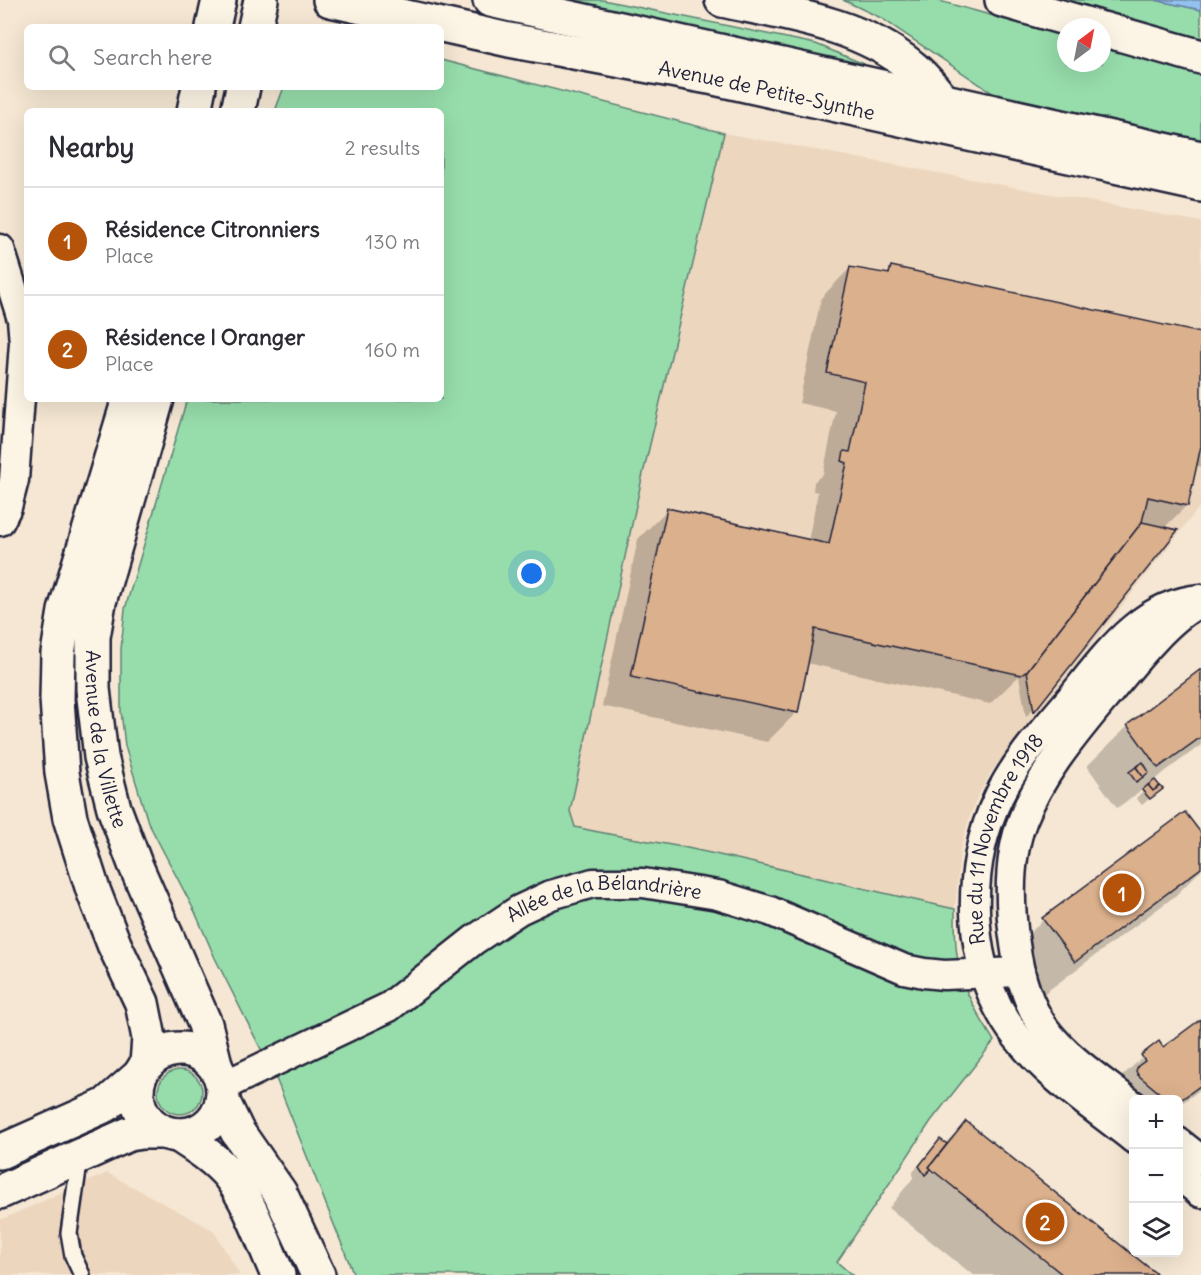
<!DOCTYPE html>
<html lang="en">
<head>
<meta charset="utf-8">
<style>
  body { margin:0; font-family:Delius,sans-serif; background:#f2f2f3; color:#2b2b33 }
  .controls { position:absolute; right:18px; bottom:18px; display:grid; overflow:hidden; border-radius:9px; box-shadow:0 6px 24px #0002 }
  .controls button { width:54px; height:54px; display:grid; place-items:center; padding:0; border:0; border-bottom:2px solid #e1e1e2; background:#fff; color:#2b2b33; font:30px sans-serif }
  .compass { position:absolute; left:1057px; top:18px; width:54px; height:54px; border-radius:50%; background:#fff; box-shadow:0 6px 24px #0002; rotate:32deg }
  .you { position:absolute; left:532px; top:574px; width:21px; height:21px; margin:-15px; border:4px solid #fff; border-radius:50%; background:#1a73e8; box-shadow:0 0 0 9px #1a73e833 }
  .badge { display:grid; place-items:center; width:39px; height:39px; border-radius:50%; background:#b45309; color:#fff; font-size:20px; font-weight:700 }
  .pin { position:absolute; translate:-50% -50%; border:3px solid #fff; box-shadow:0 2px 6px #0006 }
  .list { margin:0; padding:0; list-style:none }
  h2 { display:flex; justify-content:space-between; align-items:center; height:78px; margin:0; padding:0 24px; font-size:26px }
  h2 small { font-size:20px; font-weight:400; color:#7c7c81 }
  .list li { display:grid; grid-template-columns:39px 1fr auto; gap:18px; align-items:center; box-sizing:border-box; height:108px; padding:0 24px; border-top:2px solid #e1e1e2 }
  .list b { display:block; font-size:22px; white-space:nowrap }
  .list p { margin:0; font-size:20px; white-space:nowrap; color:#7c7c81 }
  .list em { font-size:20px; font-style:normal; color:#7c7c81 }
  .icon { flex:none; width:33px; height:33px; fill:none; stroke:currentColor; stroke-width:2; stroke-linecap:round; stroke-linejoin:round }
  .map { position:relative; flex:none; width:1201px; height:1275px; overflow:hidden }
  .search { position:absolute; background:#fff; box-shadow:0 6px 24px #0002; left:24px; top:24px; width:420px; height:66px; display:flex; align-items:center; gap:15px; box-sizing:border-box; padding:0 21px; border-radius:9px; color:#7c7c81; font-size:22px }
  .panel { position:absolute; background:#fff; box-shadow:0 6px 24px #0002; left:24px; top:108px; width:420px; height:294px; border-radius:9px }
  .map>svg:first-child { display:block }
  .built { fill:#edd6be }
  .green { fill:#97ddab; stroke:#5c8073; stroke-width:1.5 }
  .water { fill:#94c2ee; stroke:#6682a6; stroke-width:1.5 }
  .shadow { fill:#0003 }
  .building { fill:#dbb08c; stroke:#22223b; stroke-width:1.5 }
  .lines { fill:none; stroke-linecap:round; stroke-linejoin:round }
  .lane-casing { stroke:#22223b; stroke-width:20 }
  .street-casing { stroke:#22223b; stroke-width:33 }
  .secondary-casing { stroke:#22223b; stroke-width:38 }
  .lane { stroke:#fcf5e5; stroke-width:15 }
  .street { stroke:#fcf5e5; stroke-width:28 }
  .secondary { stroke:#fcf5e5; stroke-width:33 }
  .labels { text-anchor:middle; stroke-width:5; stroke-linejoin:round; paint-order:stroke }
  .street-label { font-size:20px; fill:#22223b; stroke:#fcf5e5 }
</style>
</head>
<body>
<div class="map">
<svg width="1201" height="1275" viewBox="0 0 1201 1275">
  <rect width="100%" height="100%" fill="#f5e7d3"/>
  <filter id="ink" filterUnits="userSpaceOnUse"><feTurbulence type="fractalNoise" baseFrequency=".0167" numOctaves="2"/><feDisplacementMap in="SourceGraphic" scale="12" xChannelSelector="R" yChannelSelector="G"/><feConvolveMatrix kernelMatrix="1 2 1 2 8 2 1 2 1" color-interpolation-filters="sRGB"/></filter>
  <g filter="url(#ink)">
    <g class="built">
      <path d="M724,133L1201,222V505L990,774L976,800L967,826L960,852L955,909L732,858L678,846L623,838L575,827L570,811L642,478Z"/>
      <path d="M107,1173L213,1230L240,1275H0V1220Z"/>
    </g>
    <g class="green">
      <path d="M538,0H603L816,44L864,64L863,70Z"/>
      <path d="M843,0H936L1066,36V63H1102V46L1201,74V145L1006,102L881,18Z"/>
      <path d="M1068,0H1155L1201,10V38Z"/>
      <path d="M441,60L724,133L642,478L570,811L575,827C614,836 653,841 692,849C780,868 867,890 955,909C955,936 955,962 965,987C972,1006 984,1024 994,1041L931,1121L837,1262L852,1275H354L277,1081L215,958L195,912L148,822L125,746L121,711V649L125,609L187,399H441V111H275L284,87H441Z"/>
      <circle cx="180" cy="1092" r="22"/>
    </g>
    <path class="water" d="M1155,0H1201V10Z"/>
    <g class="shadow">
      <path d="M850,268L885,275L892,268L1201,335V467L1195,465L1187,505L1164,528L1175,531L1026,717L1019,676L990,704L807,663L797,712L767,742L602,706L638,539L667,510L808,541L818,492L813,491L814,482L823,474L836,411L799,403L821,298Z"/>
      <path d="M1201,671V745L1154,780L1161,789L1142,805L1136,798L1143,791L1142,790L1117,808L1087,766L1128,726Z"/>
      <path d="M1201,836V870L1175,896L1034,1001L1003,960L1043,920Z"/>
      <path d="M1201,1021V1089L1178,1106V1100H1134L1119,1079L1158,1043L1163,1049Z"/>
      <path d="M966,1123L1155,1275H973L889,1208L913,1178V1172L932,1149L940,1141L944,1144Z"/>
    </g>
    <g class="building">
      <path d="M891,266L1201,333V446L1188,506L1148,497L1142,522L1027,671L1021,675L815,629L798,713L631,677L667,508L829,544L847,463L842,461L844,451L850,452L865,382L827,373L850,267L889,274Z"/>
      <path d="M1142,522L1178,530L1034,712L1027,671Z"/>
      <path d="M1201,669V737L1158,768L1127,725Z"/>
      <path d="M1143,762L1149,772L1143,777L1136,767Z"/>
      <path d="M1136,767L1143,777L1136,782L1129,772Z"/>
      <path d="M1155,780L1160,786L1153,791L1148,785Z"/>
      <path d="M1148,785L1153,791L1160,786L1163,789L1150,799L1142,790Z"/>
      <path d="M1185,812L1201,833V868L1075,962L1042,918Z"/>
      <path d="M1201,1019V1085L1178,1102V1100H1168L1138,1075L1136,1071L1138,1066L1145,1061L1141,1055L1159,1041L1163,1047Z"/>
      <path d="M966,1121L1158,1275H1063L931,1169L929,1167Z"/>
      <path d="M940,1139L947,1144L929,1167L931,1169L925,1175L919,1166Z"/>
    </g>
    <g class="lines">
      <defs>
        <path id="lane" d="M80,1156L69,1233L73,1256L82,1275"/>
        <g id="street">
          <path d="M0,249L22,319L24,343L14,480L7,507L0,521"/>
          <path id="s1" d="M223,1086L389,1007L474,940L519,910L551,895L593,883H643L718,895L770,911L904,969L924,973L944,975L1020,972"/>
          <path d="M1134,1106C1104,1082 1068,1060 1045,1029C1027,1004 1019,974 1015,944C1009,904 1008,857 1023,819C1040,776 1072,737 1101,702C1124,675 1165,620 1196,605"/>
          <path id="s2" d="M1134,1139C1094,1107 1048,1077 1017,1037C966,971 963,870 999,796C1017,759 1046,728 1072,697C1107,654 1141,604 1201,599"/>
          <path d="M1178,1142L1201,1160"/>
          <path d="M1178,1175L1201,1193"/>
        </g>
        <g id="secondary">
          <path id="s3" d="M330,0L509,40L709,77L1201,185"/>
          <path d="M490,0L1201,158"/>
          <path d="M722,0C787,14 859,23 912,67C925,77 935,91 946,104"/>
          <path d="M1002,0L1096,27"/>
          <path d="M213,27L219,0"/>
          <path d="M255,27L261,0"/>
          <path d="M1102,29L1201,57"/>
          <path d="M194,111L199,87"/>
          <path d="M238,111L243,87"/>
          <path d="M129,399L65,611L58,653L57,699L62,773L70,818L93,890L114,944L142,1003L149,1038L147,1064"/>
          <path id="s4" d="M157,399L99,602L93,637V689L101,757L114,808L135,864L205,1024L216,1068"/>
          <circle cx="180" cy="1092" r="43"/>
          <path d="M222,1100L237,1131L280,1193L318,1275"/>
          <path d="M178,1135C196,1147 215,1158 229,1175C251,1203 263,1242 278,1275"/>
          <path d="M0,1152L106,1105L139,1076"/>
          <path d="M0,1192L129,1134L142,1132H162"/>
        </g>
      </defs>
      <use href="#lane" class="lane-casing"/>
      <use href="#street" class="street-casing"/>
      <use href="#secondary" class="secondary-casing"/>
      <use href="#lane" class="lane"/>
      <use href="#street" class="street"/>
      <use href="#secondary" class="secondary"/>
    </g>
  </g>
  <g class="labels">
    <g class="street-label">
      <text dy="7" stroke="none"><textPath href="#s3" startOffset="446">Avenue de Petite-Synthe</textPath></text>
      <text dy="7" stroke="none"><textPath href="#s4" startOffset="350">Avenue de la Villette</textPath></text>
      <text dy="7" stroke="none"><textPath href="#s2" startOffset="369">Rue du 11 Novembre 1918</textPath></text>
      <text dy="7" stroke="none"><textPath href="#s1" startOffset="434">Allée de la Bélandrière</textPath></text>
    </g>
  </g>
</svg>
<div class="controls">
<button>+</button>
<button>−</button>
<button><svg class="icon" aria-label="layers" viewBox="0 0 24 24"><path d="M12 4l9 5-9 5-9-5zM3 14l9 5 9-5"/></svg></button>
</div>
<svg class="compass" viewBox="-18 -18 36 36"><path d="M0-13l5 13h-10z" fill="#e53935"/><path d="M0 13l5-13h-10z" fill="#7c7c81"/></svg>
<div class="you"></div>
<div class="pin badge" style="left:1122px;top:893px">1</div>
<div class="pin badge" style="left:1045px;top:1222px">2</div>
<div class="search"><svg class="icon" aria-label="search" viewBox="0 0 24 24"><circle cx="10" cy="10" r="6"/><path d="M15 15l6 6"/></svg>Search here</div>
<section class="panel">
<h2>Nearby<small>2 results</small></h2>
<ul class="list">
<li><span class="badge">1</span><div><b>Résidence Citronniers</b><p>Place</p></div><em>130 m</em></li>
<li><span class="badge">2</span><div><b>Résidence l Oranger</b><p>Place</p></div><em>160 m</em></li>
</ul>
</section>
</div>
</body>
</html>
